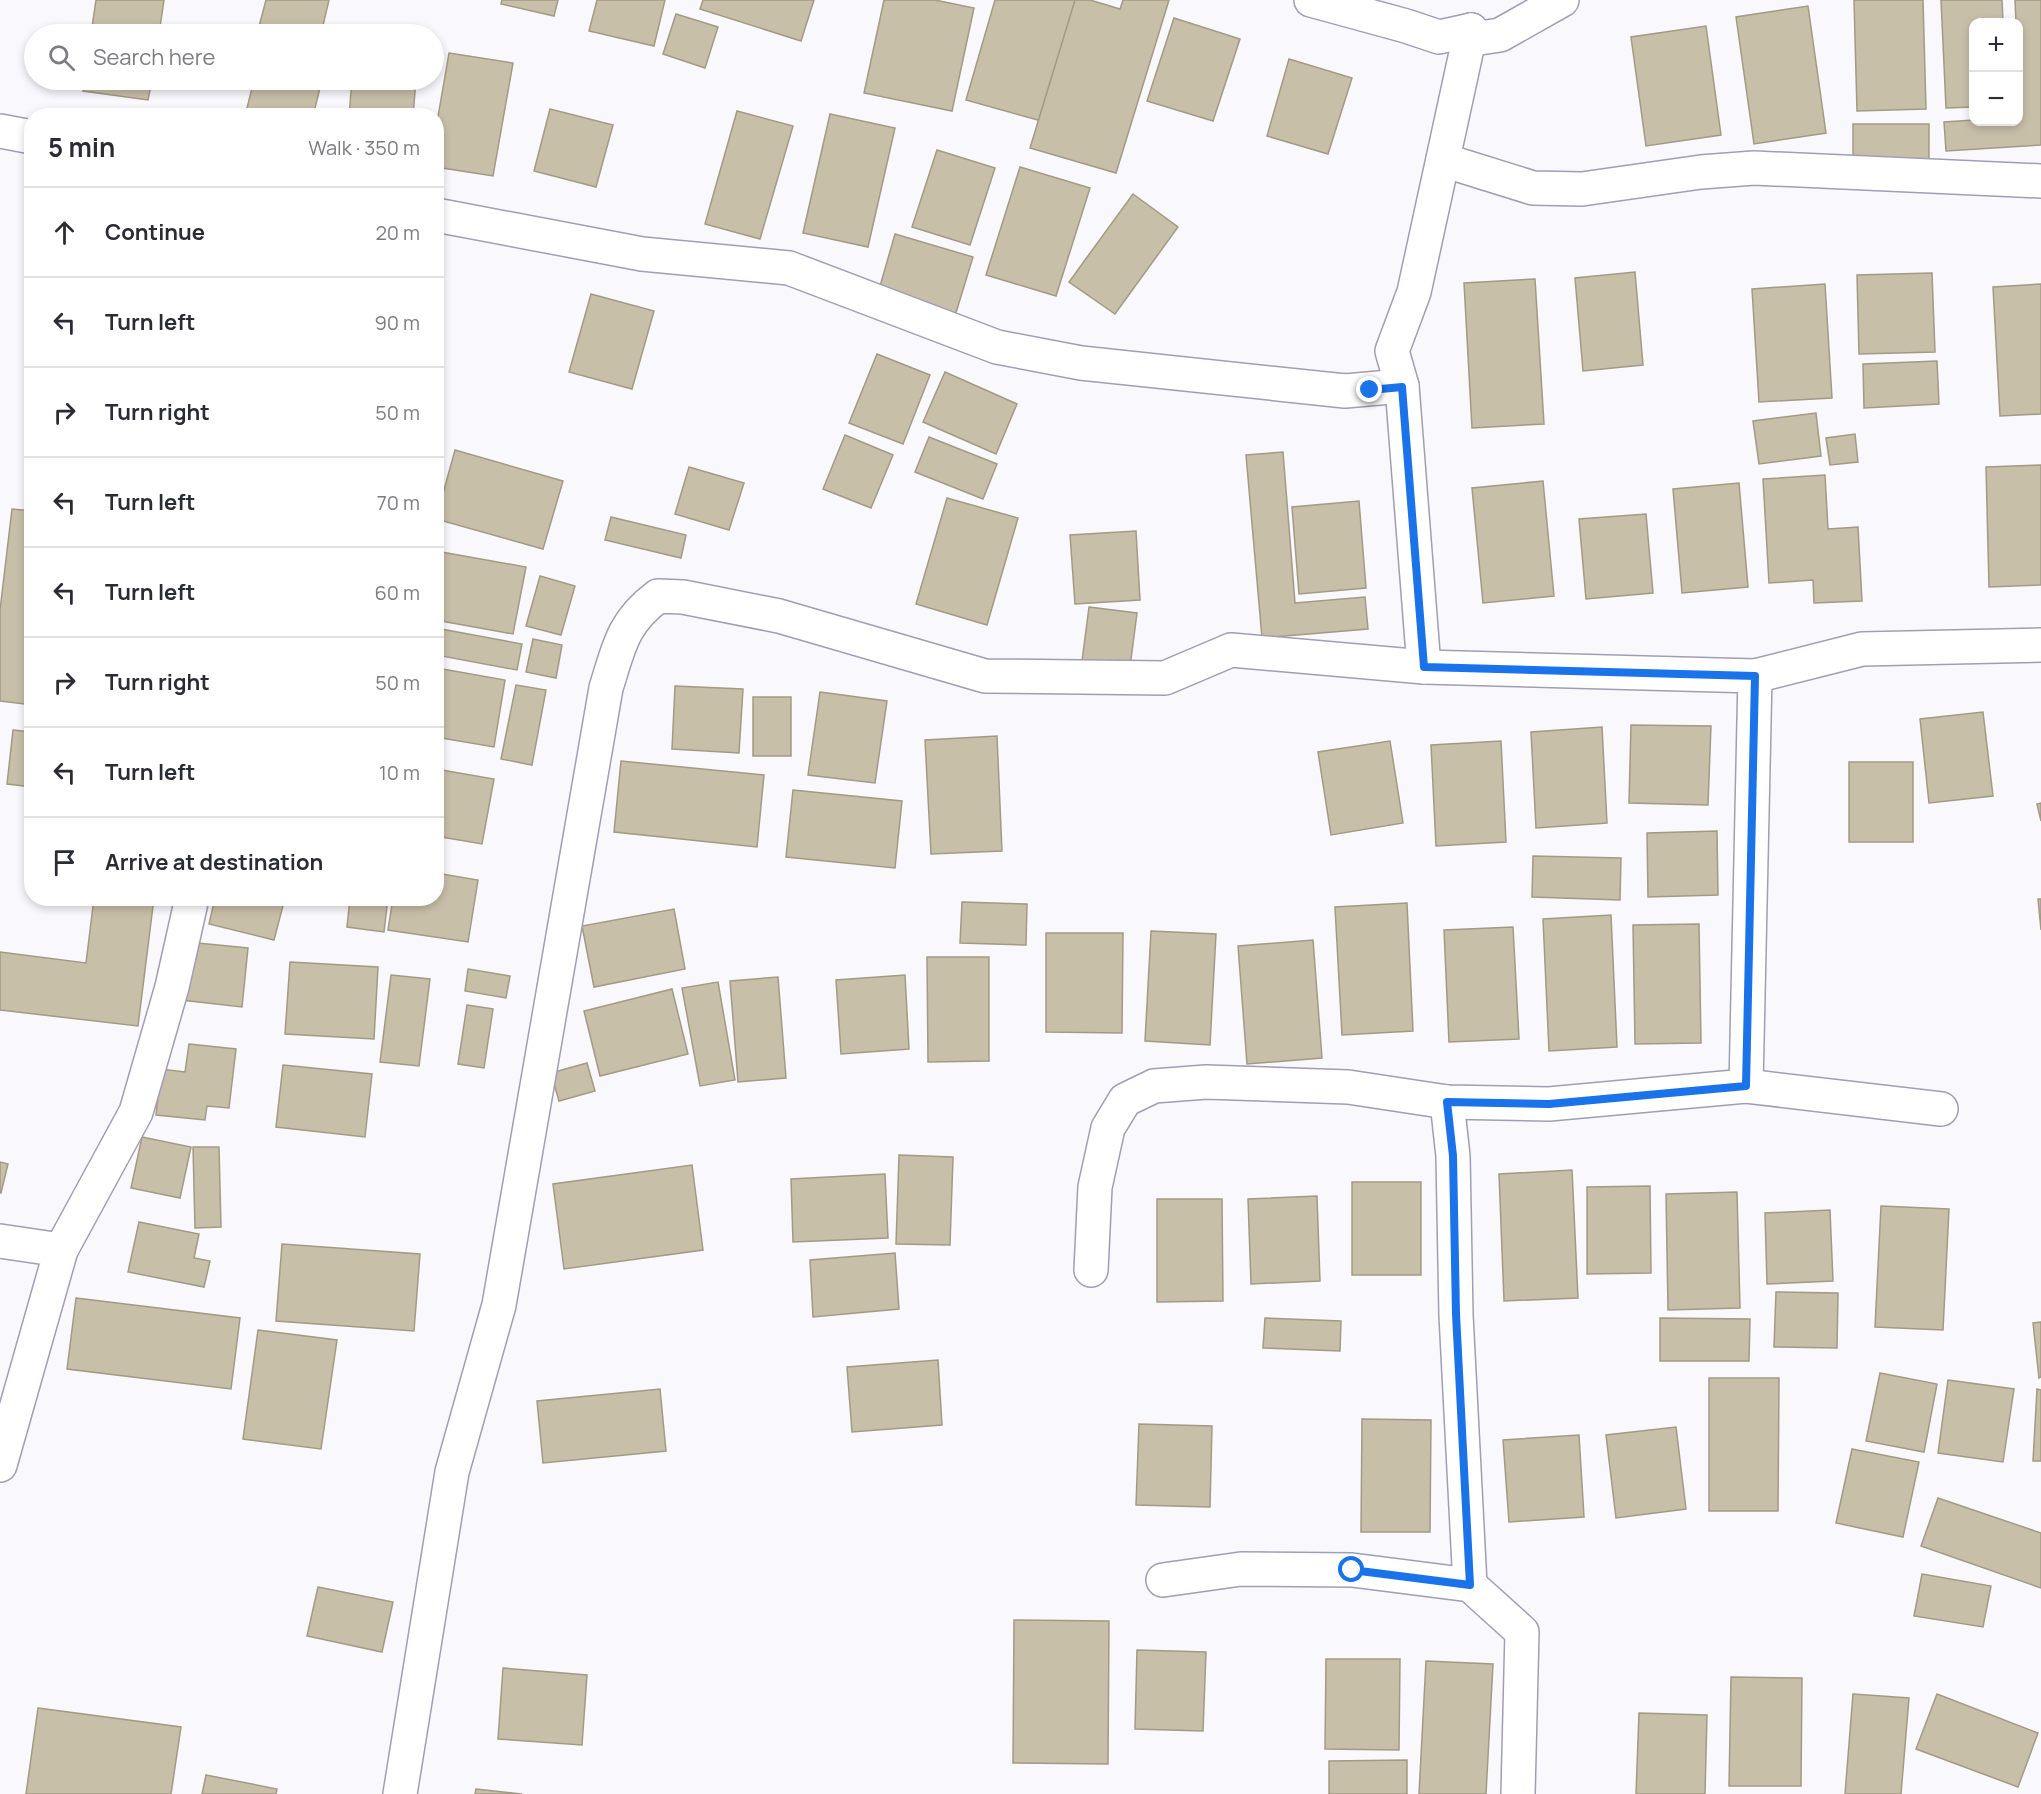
<!DOCTYPE html>
<html lang="en">
<head>
<meta charset="utf-8">
<style>
  body { margin:0; font-family:Manrope,sans-serif; background:#f2f2f3; color:#2b2b33 }
  .controls { position:absolute; right:18px; top:18px; display:grid; overflow:hidden; border-radius:12px; box-shadow:0 3px 9px #0003 }
  .controls button { width:54px; height:54px; display:grid; place-items:center; padding:0; border:0; border-bottom:2px solid #e1e1e2; background:#fff; color:#2b2b33; font:30px sans-serif }
  .stop { position:absolute; width:18px; height:18px; margin:-14px; border:4px solid #1a73e8; border-radius:50%; background:#fff }
  .stop.end { background:#1a73e8; border-color:#fff; box-shadow:0 2px 6px #0008 }
  .list { margin:0; padding:0; list-style:none }
  h2 { display:flex; justify-content:space-between; align-items:center; height:78px; margin:0; padding:0 24px; font-size:26px }
  h2 small { font-size:20px; font-weight:400; color:#7c7c81 }
  .list li { display:grid; grid-template-columns:39px 1fr auto; gap:18px; align-items:center; box-sizing:border-box; height:90px; padding:0 24px; border-top:2px solid #e1e1e2 }
  .list b { display:block; font-size:22px; white-space:nowrap }
  .list em { font-size:20px; font-style:normal; color:#7c7c81 }
  .icon { flex:none; width:33px; height:33px; fill:none; stroke:currentColor; stroke-width:2; stroke-linecap:round; stroke-linejoin:round }
  .map { position:relative; flex:none; width:2041px; height:1794px; overflow:hidden }
  .search { position:absolute; background:#fff; box-shadow:0 3px 9px #0003; left:24px; top:24px; width:420px; height:66px; display:flex; align-items:center; gap:15px; box-sizing:border-box; padding:0 21px; border-radius:33px; color:#7c7c81; font-size:22px }
  .panel { position:absolute; background:#fff; box-shadow:0 3px 9px #0003; left:24px; top:108px; width:420px; height:798px; border-radius:24px }
  .map>svg:first-child { display:block }
  .building { fill:#c8bfa9; stroke:#a29a84; stroke-width:1.5 }
  .lines { fill:none; stroke-linecap:round; stroke-linejoin:round }
  .street-casing { stroke:#a09eb5; stroke-width:36 }
  .street { stroke:#fff; stroke-width:33 }
  .route { stroke:#1a73e8; stroke-width:8 }
</style>
</head>
<body>
<div class="map">
<svg width="2041" height="1794" viewBox="0 0 2041 1794">
  <rect width="100%" height="100%" fill="#f9f8fd"/>
  <g class="building">
    <path d="M96,0H164L159,34H91Z"/>
    <path d="M266,0H329L321,34H257Z"/>
    <path d="M502,0H558L554,16L501,4Z"/>
    <path d="M597,0H665L654,46L589,31Z"/>
    <path d="M703,0H814L801,41L700,9Z"/>
    <path d="M884,0H935L974,8L952,111L864,93Z"/>
    <path d="M995,0H1079L1045,122L966,100Z"/>
    <path d="M1075,0H1090L1120,9L1123,0H1169L1116,173L1030,148Z"/>
    <path d="M1854,0H1923L1926,109L1857,111Z"/>
    <path d="M1941,0H2002L2003,22H1974V107L1946,108Z"/>
    <path d="M2015,0H2041V145L1946,151L1944,122L1974,120L2018,122V117H2022L2018,22H2016Z"/>
    <path d="M1808,6L1826,133L1754,144L1736,17Z"/>
    <path d="M676,14L718,27L705,68L663,54Z"/>
    <path d="M1174,18L1240,39L1213,121L1147,101Z"/>
    <path d="M1706,26L1721,135L1646,146L1631,37Z"/>
    <path d="M449,53L513,63L493,176L436,167V128Z"/>
    <path d="M1289,59L1352,78L1328,154L1267,136Z"/>
    <path d="M84,80H152L148,100L83,91Z"/>
    <path d="M254,80H322L313,116H245Z"/>
    <path d="M352,80H416L413,116H349Z"/>
    <path d="M550,109L613,125L596,187L534,171Z"/>
    <path d="M737,111L793,126L760,239L705,224Z"/>
    <path d="M830,114L895,128L868,247L803,233Z"/>
    <rect x="1853" y="124" width="76" height="37"/>
    <path d="M937,150L995,168L970,245L912,227Z"/>
    <path d="M1020,167L1090,188L1056,296L986,275Z"/>
    <path d="M1133,194L1178,227L1115,314L1069,282Z"/>
    <path d="M895,234L973,257L955,316L878,293Z"/>
    <path d="M1635,272L1643,365L1583,371L1575,278Z"/>
    <path d="M1932,273L1935,352L1859,354L1857,275Z"/>
    <path d="M1535,279L1544,424L1472,428L1464,283Z"/>
    <path d="M1825,284L1832,398L1759,402L1752,289Z"/>
    <path d="M2041,284V414L2000,416L1993,287Z"/>
    <path d="M591,294L654,311L632,389L569,372Z"/>
    <path d="M877,354L930,375L903,444L849,423Z"/>
    <path d="M1937,361L1939,404L1864,408L1863,364Z"/>
    <path d="M945,372L1017,404L996,454L923,422Z"/>
    <path d="M1816,413L1821,456L1759,464L1753,421Z"/>
    <path d="M1855,434L1858,462L1830,465L1826,438Z"/>
    <path d="M845,435L893,455L871,508L823,489Z"/>
    <path d="M929,437L997,464L983,499L915,472Z"/>
    <path d="M455,450L563,481L543,549L436,519Z"/>
    <path d="M1283,452L1295,603L1365,597L1368,629L1262,638L1246,455Z"/>
    <path d="M2041,465V585L1989,587L1986,467Z"/>
    <path d="M689,467L744,483L729,530L675,514Z"/>
    <path d="M1825,475L1828,529L1858,527L1862,601L1814,603L1813,580L1769,583L1763,479Z"/>
    <path d="M1543,481L1554,596L1483,603L1472,488Z"/>
    <path d="M1739,483L1748,587L1682,593L1673,489Z"/>
    <path d="M947,498L1018,518L987,625L916,604Z"/>
    <path d="M1359,501L1366,588L1299,594L1292,507Z"/>
    <path d="M12,509L32,511V705L0,701V610Z"/>
    <path d="M1646,514L1653,593L1586,599L1579,519Z"/>
    <path d="M611,517L686,535L681,558L605,540Z"/>
    <path d="M1136,531L1140,600L1075,604L1070,535Z"/>
    <path d="M436,551L526,567L513,634L436,620Z"/>
    <path d="M540,576L575,586L561,635L526,626Z"/>
    <path d="M1089,607L1137,613L1130,667L1082,661Z"/>
    <path d="M436,628L522,644L517,670L436,655Z"/>
    <path d="M533,639L562,645L556,678L526,672Z"/>
    <path d="M437,668L505,680L494,747L436,737Z"/>
    <path d="M516,685L546,690L532,765L501,759Z"/>
    <path d="M675,686L743,689L739,753L672,749Z"/>
    <path d="M820,692L887,701L875,783L808,775Z"/>
    <rect x="753" y="697" width="38" height="59"/>
    <path d="M1983,712L1993,796L1929,803L1920,719Z"/>
    <path d="M1631,725L1711,726L1708,805L1629,803Z"/>
    <path d="M1602,727L1607,823L1536,828L1531,732Z"/>
    <path d="M13,730L32,732V787L7,784Z"/>
    <path d="M997,736L1002,851L931,854L925,740Z"/>
    <path d="M1390,741L1403,823L1331,835L1318,752Z"/>
    <path d="M1501,741L1506,842L1436,846L1431,745Z"/>
    <path d="M621,761L764,775L757,847L614,832Z"/>
    <rect x="1849" y="762" width="64" height="80"/>
    <path d="M436,769L494,779L482,844L436,836Z"/>
    <path d="M793,790L902,801L895,868L786,857Z"/>
    <path d="M2041,803V821L2037,804Z"/>
    <path d="M1717,831L1718,895L1648,897L1647,833Z"/>
    <path d="M1533,856L1621,858L1620,900L1532,897Z"/>
    <path d="M436,873L478,880L468,942L388,930L393,898H436Z"/>
    <path d="M94,898H154L138,1026L0,1010V952L86,963Z"/>
    <path d="M215,898H285L274,940L209,924Z"/>
    <path d="M350,898H388L384,932L347,927Z"/>
    <path d="M2038,899H2041V930Z"/>
    <path d="M962,902L1027,904L1026,945L960,943Z"/>
    <path d="M1407,903L1413,1031L1342,1035L1335,907Z"/>
    <path d="M674,909L685,969L594,987L582,926Z"/>
    <path d="M1611,915L1617,1047L1549,1051L1543,919Z"/>
    <path d="M1699,924L1701,1043L1635,1044L1633,925Z"/>
    <path d="M1513,927L1519,1039L1449,1042L1444,930Z"/>
    <path d="M1151,931L1216,934L1210,1045L1145,1041Z"/>
    <path d="M1046,933H1123L1122,1033L1046,1032Z"/>
    <path d="M1313,940L1322,1058L1247,1064L1238,946Z"/>
    <path d="M187,942L248,948L242,1007L181,1000Z"/>
    <path d="M927,957H989V1061L928,1062Z"/>
    <path d="M290,962L378,967L374,1039L285,1034Z"/>
    <path d="M468,969L510,976L506,998L465,991Z"/>
    <path d="M391,975L430,979L419,1066L380,1062Z"/>
    <path d="M905,975L909,1049L841,1054L836,980Z"/>
    <path d="M778,977L786,1078L738,1082L730,981Z"/>
    <path d="M718,982L735,1080L700,1086L682,988Z"/>
    <path d="M672,989L688,1054L600,1076L584,1011Z"/>
    <path d="M467,1005L493,1009L484,1068L458,1064Z"/>
    <path d="M189,1044L236,1049L229,1108L207,1106L205,1120L156,1115L161,1069L185,1072Z"/>
    <path d="M587,1063L595,1091L559,1101L551,1073Z"/>
    <path d="M283,1065L372,1074L365,1137L276,1127Z"/>
    <path d="M142,1137L191,1147L180,1198L131,1188Z"/>
    <path d="M193,1147H219L221,1227L195,1228Z"/>
    <path d="M899,1155L953,1157L950,1245L896,1244Z"/>
    <path d="M0,1162L8,1164L1,1193H0Z"/>
    <path d="M692,1165L703,1250L564,1269L553,1184Z"/>
    <path d="M1572,1170L1578,1298L1504,1301L1499,1174Z"/>
    <path d="M885,1174L888,1238L793,1242L791,1179Z"/>
    <rect x="1352" y="1182" width="69" height="93"/>
    <path d="M1650,1186L1651,1273L1587,1274V1187Z"/>
    <path d="M1737,1192L1740,1308L1668,1310L1666,1194Z"/>
    <path d="M1317,1196L1320,1281L1251,1284L1248,1199Z"/>
    <path d="M1157,1199H1222L1223,1301L1157,1302Z"/>
    <path d="M1881,1206L1949,1209L1943,1330L1875,1327Z"/>
    <path d="M1830,1210L1833,1281L1767,1284L1765,1213Z"/>
    <path d="M139,1222L199,1234L194,1258L210,1261L204,1287L128,1272Z"/>
    <path d="M282,1244L420,1254L414,1331L276,1321Z"/>
    <path d="M895,1253L899,1309L813,1317L810,1260Z"/>
    <path d="M1776,1292L1838,1293L1837,1348L1774,1347Z"/>
    <path d="M76,1298L240,1318L231,1389L67,1369Z"/>
    <path d="M1265,1318L1341,1321L1340,1351L1263,1348Z"/>
    <path d="M1660,1318L1750,1319L1749,1361H1660Z"/>
    <path d="M2041,1322V1377L2039,1378L2033,1323Z"/>
    <path d="M258,1330L337,1340L321,1449L243,1439Z"/>
    <path d="M938,1360L942,1425L852,1432L847,1367Z"/>
    <path d="M1880,1373L1937,1384L1924,1452L1866,1441Z"/>
    <path d="M1709,1378H1779L1778,1511H1709Z"/>
    <path d="M1948,1380L2014,1389L2003,1462L1938,1453Z"/>
    <path d="M660,1389L666,1451L543,1463L537,1401Z"/>
    <path d="M2037,1389L2041,1390V1461H2033Z"/>
    <path d="M1362,1419L1431,1420L1430,1532H1361Z"/>
    <path d="M1139,1424L1212,1426L1210,1507L1136,1505Z"/>
    <path d="M1676,1427L1686,1509L1616,1518L1606,1435Z"/>
    <path d="M1579,1435L1584,1517L1509,1522L1503,1440Z"/>
    <path d="M1852,1449L1919,1462L1903,1537L1836,1523Z"/>
    <path d="M1938,1498L2041,1533V1588L1921,1546Z"/>
    <path d="M1922,1574L1991,1586L1983,1627L1914,1616Z"/>
    <path d="M318,1587L393,1602L382,1652L307,1636Z"/>
    <path d="M1014,1620L1109,1621L1108,1764L1013,1763Z"/>
    <path d="M1137,1650L1206,1652L1203,1731L1135,1729Z"/>
    <path d="M1326,1659H1400L1399,1750L1325,1749Z"/>
    <path d="M1426,1661L1493,1664L1486,1794H1419Z"/>
    <path d="M503,1668L587,1675L582,1745L498,1739Z"/>
    <path d="M1731,1677L1802,1678L1801,1786H1729Z"/>
    <path d="M1853,1694L1909,1698L1901,1794H1845Z"/>
    <path d="M1937,1694L2038,1733L2018,1787L1916,1749Z"/>
    <path d="M38,1708L181,1727L171,1794H26Z"/>
    <path d="M1639,1713L1707,1715L1705,1794H1636Z"/>
    <path d="M1407,1760V1794H1329V1761Z"/>
    <path d="M206,1775L277,1789L276,1794H202Z"/>
    <path d="M476,1789L522,1794H475Z"/>
  </g>
  <g class="lines">
    <defs>
      <g id="street">
        <path d="M1311,0L1406,26L1439,37L1471,30"/>
        <path d="M1471,30L1473,39L1500,35L1562,0"/>
        <path d="M0,131L32,137"/>
        <path d="M1443,160L1533,188L1582,189L1701,172L1754,168L2041,181"/>
        <path d="M436,215L642,254L789,268L997,347L1081,363L1345,391L1402,386"/>
        <path d="M1424,667L1402,386L1392,351L1414,292L1471,30"/>
        <path d="M1746,1086L1941,1109"/>
        <path d="M1447,1102L1453,1156L1456,1315L1470,1585"/>
        <path d="M0,1241L61,1250L0,1465"/>
        <path d="M61,1250L136,1112L172,987L192,898"/>
        <path d="M1091,1270L1095,1187L1108,1128L1125,1100L1154,1086L1206,1082L1348,1087L1447,1102L1549,1104L1746,1086L1755,676"/>
        <path d="M1163,1580L1241,1569L1352,1570L1470,1585L1522,1632L1518,1794"/>
        <path d="M400,1794L452,1472L499,1305L606,688C619,647 622,623 658,596L683,597L779,616L985,676L1165,678L1231,650L1424,667L1755,676L1862,649L2041,645"/>
      </g>
    </defs>
    <use href="#street" class="street-casing"/>
    <use href="#street" class="street"/>
  </g>
  <g class="lines">
    <path class="route" d="M1352,1570L1470,1585L1456,1314L1453,1156L1447,1102L1549,1104L1746,1086L1755,676L1424,667L1402,387L1370,390"/>
  </g>
</svg>
<div class="controls">
<button>+</button>
<button>−</button>
</div>
<div class="stop" style="left:1352px;top:1570px"></div>
<div class="stop end" style="left:1370px;top:390px"></div>
<div class="search"><svg class="icon" aria-label="search" viewBox="0 0 24 24"><circle cx="10" cy="10" r="6"/><path d="M15 15l6 6"/></svg>Search here</div>
<section class="panel">
<h2>5 min<small>Walk · 350 m</small></h2>
<ul class="list">
<li><svg class="icon" aria-label="ahead" viewBox="0 0 24 24"><path d="M12 20V5M6 11l6-6 6 6"/></svg><div><b>Continue</b></div><em>20 m</em></li>
<li><svg class="icon" aria-label="left" viewBox="0 0 24 24"><path d="M17 20v-9H6M10 6l-5 5 5 5"/></svg><div><b>Turn left</b></div><em>90 m</em></li>
<li><svg class="icon" aria-label="right" viewBox="0 0 24 24"><path d="M7 20v-9h11M14 6l5 5-5 5"/></svg><div><b>Turn right</b></div><em>50 m</em></li>
<li><svg class="icon" aria-label="left" viewBox="0 0 24 24"><path d="M17 20v-9H6M10 6l-5 5 5 5"/></svg><div><b>Turn left</b></div><em>70 m</em></li>
<li><svg class="icon" aria-label="left" viewBox="0 0 24 24"><path d="M17 20v-9H6M10 6l-5 5 5 5"/></svg><div><b>Turn left</b></div><em>60 m</em></li>
<li><svg class="icon" aria-label="right" viewBox="0 0 24 24"><path d="M7 20v-9h11M14 6l5 5-5 5"/></svg><div><b>Turn right</b></div><em>50 m</em></li>
<li><svg class="icon" aria-label="left" viewBox="0 0 24 24"><path d="M17 20v-9H6M10 6l-5 5 5 5"/></svg><div><b>Turn left</b></div><em>10 m</em></li>
<li><svg class="icon" aria-label="arrive" viewBox="0 0 24 24"><path d="M6 21V4h12l-3 4 3 4H6"/></svg><div><b>Arrive at destination</b></div></li>
</ul>
</section>
</div>
</body>
</html>
